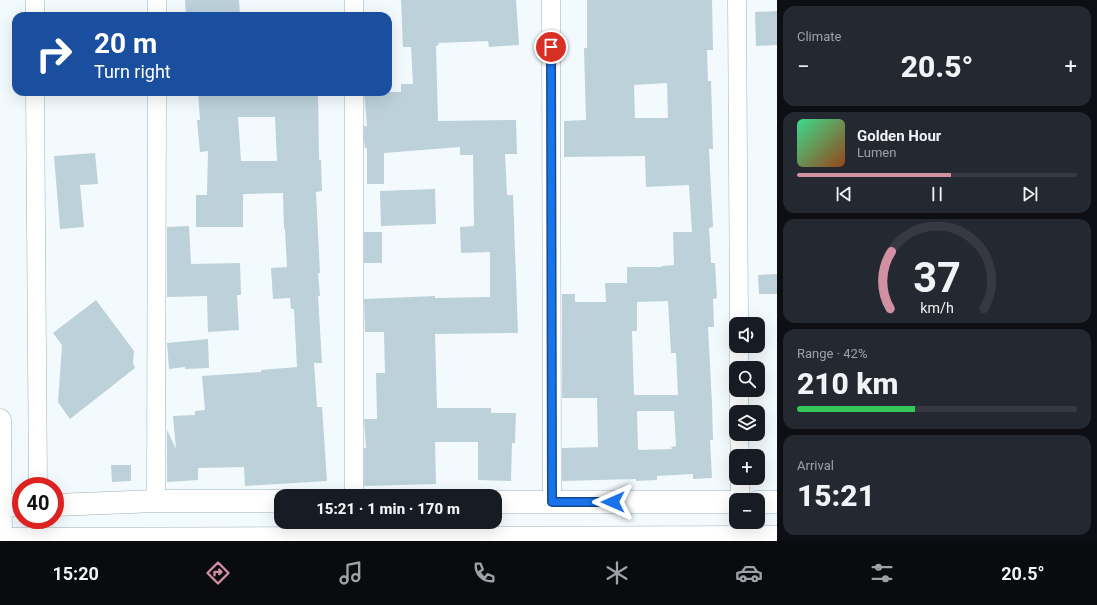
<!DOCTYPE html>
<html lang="en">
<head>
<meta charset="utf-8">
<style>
  body { margin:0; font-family:Roboto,sans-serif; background:#242831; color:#f1f3f6; height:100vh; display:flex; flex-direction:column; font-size:15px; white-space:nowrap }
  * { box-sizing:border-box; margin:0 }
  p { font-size:13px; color:#9ea1a6 }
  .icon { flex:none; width:22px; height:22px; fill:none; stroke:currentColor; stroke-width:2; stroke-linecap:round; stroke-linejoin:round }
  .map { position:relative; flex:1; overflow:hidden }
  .side { display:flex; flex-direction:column; gap:6px; padding:6px; background:#0d0f14; width:320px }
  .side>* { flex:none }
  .hud { position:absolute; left:12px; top:12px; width:380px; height:84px; border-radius:12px; box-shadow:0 4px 16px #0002; background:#1a4fa0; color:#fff; overflow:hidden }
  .fabs { position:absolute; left:729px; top:317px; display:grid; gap:8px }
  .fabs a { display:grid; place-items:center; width:36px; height:36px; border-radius:8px; background:#171b24; box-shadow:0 4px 16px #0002; font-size:20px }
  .speed { position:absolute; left:12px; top:477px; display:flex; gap:8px; font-size:20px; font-weight:700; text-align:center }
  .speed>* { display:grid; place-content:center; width:52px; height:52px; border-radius:50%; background:#171b24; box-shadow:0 4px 16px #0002; line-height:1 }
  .speed .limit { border:6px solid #d22; background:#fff; color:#111 }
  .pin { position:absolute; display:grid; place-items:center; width:34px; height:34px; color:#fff; margin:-17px; border:2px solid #fff; border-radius:50%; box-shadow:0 1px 4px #0007 }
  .me { position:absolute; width:44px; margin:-22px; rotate:270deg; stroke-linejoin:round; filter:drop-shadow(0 0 3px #0008) }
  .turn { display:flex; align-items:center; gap:14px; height:84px; padding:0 16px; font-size:18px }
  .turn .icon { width:52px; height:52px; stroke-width:2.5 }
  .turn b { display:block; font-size:28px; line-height:34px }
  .big { font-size:30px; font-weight:800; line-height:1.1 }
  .side .tile { flex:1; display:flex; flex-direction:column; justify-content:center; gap:6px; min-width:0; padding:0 14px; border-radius:12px; background:#242831 }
  .side .dial { align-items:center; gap:0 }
  .dial svg { height:104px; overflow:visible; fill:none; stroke:#363941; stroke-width:7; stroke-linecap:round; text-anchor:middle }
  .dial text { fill:#f1f3f6; stroke:none }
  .song { display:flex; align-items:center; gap:12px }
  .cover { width:48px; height:48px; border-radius:6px; background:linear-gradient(135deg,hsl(150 70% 55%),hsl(20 70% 35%)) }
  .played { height:4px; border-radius:2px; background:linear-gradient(90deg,#d290a3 55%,#363941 55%) }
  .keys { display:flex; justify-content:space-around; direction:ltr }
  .heat { display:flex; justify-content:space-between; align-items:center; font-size:22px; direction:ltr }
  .charge { height:6px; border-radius:3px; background:linear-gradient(90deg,#34c759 42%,#363941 0) }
  .trip { position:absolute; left:274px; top:489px; width:228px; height:40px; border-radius:12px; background:#171b24; box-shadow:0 4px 16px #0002; font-weight:800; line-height:40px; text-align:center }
  .menu { display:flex; height:64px; justify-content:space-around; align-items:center; background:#090b0e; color:#9ea1a6 }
  .menu .icon { width:28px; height:28px }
  .menu .on { color:#d290a3 }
  .menu b { font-size:18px; color:#f1f3f6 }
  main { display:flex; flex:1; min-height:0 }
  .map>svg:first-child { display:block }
</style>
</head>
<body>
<main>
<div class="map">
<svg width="777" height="541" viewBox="0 0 777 541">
  <rect width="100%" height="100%" fill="#f2fafe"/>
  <g fill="#bcd1da" fill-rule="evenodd">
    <polygon points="185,0 239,0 240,16 186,16"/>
    <polygon points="401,0 516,0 519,45 489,47 488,41 438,43 439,45 436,46 438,121 516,120 517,154 505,154 507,195 513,195 518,333 435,334 437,408 491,408 491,413 516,413 515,443 512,443 511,481 478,480 478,442 435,442 436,484 364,486 364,448 366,448 364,419 377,419 376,373 385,373 384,332 365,332 364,299 435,296 435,298 490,297 490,252 461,253 460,227 474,226 473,155 460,155 460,147 384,153 384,184 367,184 367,148 365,148 364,140 364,126 367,126 364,92 401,92 401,84 413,84 411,47 403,47"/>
    <path d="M587,0H712L713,50H707L708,81H711L713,149H709L713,227L709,228L711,263H715L717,298L713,299L714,327H708L712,404L713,440H710L712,478L693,479V474L657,476V480L636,481V479L562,481V448L598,447L597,398H562V294H575V302H606L605,283H627V267H662V266L674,265L673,232H692L689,185L646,187L645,156L564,157V121L586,120L584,48H587ZM667,83L668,118H635L634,85ZM668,301L671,353H676L678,395H634L632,331H637V302ZM637,411H674L676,446L671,447L672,449L638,450Z"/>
    <polygon points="777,11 777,45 756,46 755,12"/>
    <path d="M198,92H318L319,160H321L322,191L316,192L320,273H318L320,296H318L322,363H314L317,407H322L327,481L245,486L244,467L198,468V480L167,482V430L176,449L173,416L195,415V411L205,410L202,376L261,372V370L297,367L294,309H291L290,298L273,299L271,268L287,267L285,229H284L283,193L243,194V227H196V195H207L208,151L200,152L197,120H200ZM238,117H275L277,161H241Z"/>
    <polygon points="95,153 98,184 80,185 84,227 60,229 54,156"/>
    <polygon points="435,189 436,224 381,226 380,191"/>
    <polygon points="189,226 191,264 240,263 241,295 237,295 239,330 208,332 207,296 167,297 167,227"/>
    <rect x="364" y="232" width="18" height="31"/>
    <polygon points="777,274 777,294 759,294 758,275"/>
    <polygon points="96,300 134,351 133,363 135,368 70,419 58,402 62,345 53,333"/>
    <polygon points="208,339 209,368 185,369 185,367 169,369 167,343"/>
    <polygon points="111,465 131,465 131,481 112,482"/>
  </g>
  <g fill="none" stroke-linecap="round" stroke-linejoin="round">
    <g stroke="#9db1ba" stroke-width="19">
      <g id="street">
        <polyline points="35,0 35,16"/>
        <polyline points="551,0 552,502"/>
        <polyline points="737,0 739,324"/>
        <polyline points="157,16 157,0"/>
        <polyline points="354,16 354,0"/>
        <polyline points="35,92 38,486"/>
        <polyline points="739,346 739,368"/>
        <polyline points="739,390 739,412"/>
        <polyline points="739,434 740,456"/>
        <polyline points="740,478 740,500"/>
        <polyline points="354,496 354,92"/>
        <polyline points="156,501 157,92"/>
        <polyline points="36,541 37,520"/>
      </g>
    </g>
    <g stroke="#9db1ba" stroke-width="23">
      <g id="secondary">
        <polyline points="0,420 1,541"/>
        <polyline points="495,502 736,502"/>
        <polyline points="758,502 777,502"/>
        <polyline points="55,505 156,501 281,501"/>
        <polyline points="0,506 21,505"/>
        <polyline points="0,539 777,537"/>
      </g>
    </g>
    <use href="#street" stroke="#fff" stroke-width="18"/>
    <use href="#secondary" stroke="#fff" stroke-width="22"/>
  </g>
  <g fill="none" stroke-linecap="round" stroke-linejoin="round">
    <g stroke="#114b97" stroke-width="10">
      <polyline id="route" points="551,47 552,502 613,502"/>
    </g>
    <use href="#route" stroke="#1a73e8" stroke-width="7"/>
  </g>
</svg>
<div class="fabs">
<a><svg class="icon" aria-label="sound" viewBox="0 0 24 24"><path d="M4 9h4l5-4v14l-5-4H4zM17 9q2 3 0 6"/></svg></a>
<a><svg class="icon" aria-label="search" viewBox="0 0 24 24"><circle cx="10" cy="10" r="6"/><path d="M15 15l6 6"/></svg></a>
<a><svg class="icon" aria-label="layers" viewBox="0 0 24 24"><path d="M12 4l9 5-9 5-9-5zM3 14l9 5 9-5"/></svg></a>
<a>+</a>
<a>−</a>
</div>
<div class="speed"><div class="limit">40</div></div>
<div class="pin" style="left:551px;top:47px;background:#d93025"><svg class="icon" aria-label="arrive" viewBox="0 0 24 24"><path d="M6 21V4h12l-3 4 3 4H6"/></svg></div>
<svg class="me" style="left:613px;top:502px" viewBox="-20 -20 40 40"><path d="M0-17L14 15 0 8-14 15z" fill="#1a73e8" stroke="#fff" stroke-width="4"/></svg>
<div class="trip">15:21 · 1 min · 170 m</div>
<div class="hud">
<div class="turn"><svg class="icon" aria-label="right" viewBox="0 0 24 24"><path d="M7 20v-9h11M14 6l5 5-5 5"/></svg><div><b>20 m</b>Turn right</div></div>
</div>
</div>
<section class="side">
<div class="tile"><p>Climate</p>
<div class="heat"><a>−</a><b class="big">20.5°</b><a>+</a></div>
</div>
<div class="tile">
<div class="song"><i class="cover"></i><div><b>Golden Hour</b><p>Lumen</p></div></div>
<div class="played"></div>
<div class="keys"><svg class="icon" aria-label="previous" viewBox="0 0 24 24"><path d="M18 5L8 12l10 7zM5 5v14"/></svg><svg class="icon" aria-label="pause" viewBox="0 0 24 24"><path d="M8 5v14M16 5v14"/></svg><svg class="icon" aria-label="next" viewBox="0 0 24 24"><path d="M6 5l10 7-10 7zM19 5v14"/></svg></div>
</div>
<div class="tile dial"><svg viewBox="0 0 100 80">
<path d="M14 69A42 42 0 1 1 86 69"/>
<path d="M14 69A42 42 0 0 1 15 25" stroke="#d290a3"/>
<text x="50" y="56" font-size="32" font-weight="700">37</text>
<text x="50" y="72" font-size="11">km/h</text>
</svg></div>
<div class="tile"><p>Range · 42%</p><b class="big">210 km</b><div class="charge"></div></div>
<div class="tile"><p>Arrival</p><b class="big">15:21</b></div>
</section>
</main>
<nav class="menu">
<b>15:20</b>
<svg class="icon on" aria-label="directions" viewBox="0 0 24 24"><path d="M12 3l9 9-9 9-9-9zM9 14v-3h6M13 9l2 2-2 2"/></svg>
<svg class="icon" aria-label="music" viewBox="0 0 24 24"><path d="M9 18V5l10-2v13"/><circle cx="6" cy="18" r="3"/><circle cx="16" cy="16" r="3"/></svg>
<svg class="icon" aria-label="phone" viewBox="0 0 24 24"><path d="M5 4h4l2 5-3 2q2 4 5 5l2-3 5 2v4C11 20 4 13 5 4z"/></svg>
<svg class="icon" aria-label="climate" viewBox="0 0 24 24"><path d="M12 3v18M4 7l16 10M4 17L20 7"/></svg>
<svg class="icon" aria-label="car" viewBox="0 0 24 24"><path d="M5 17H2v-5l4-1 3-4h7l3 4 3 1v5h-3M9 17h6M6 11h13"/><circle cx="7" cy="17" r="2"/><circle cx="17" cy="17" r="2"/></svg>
<svg class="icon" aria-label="filters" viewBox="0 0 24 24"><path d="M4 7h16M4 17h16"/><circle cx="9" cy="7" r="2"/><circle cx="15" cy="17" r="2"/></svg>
<b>20.5°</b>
</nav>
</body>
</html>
